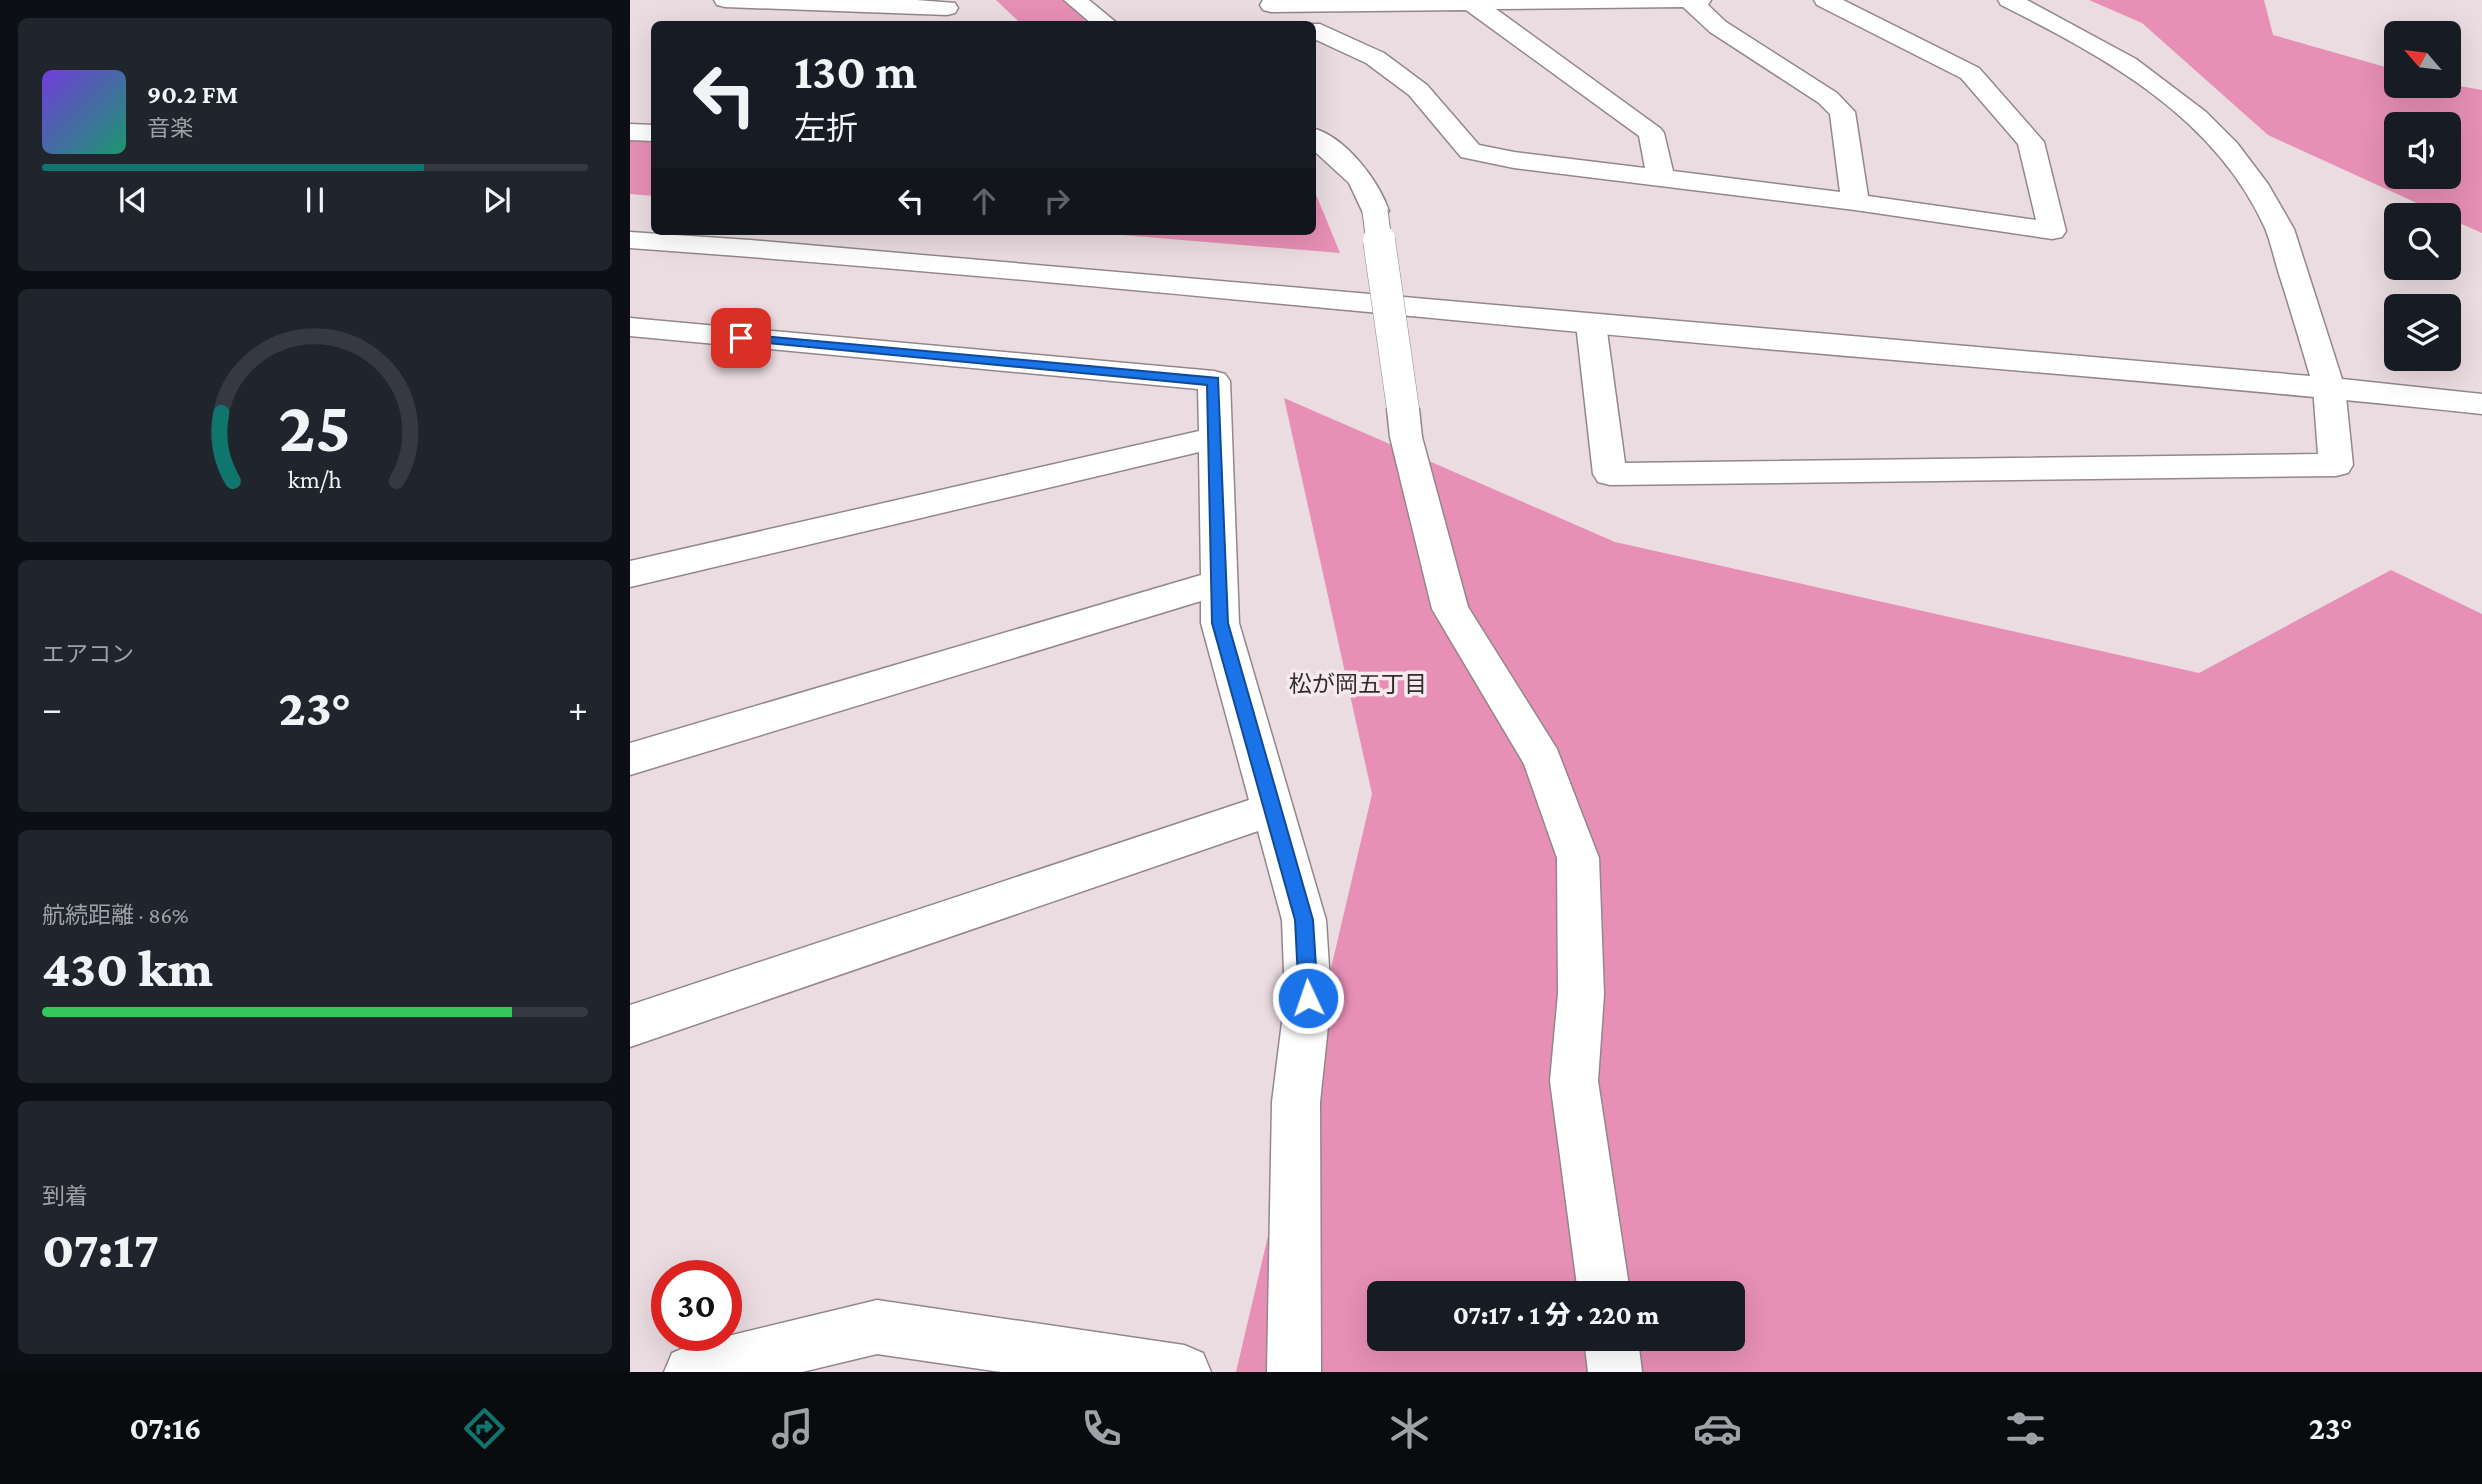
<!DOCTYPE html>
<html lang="ja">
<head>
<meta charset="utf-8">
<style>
  body { margin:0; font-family:"Crimson Pro","Noto Sans JP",serif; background:#20242c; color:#f1f3f6; height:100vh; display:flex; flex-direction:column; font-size:26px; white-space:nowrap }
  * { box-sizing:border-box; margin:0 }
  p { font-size:23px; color:#9ea1a6 }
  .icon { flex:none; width:38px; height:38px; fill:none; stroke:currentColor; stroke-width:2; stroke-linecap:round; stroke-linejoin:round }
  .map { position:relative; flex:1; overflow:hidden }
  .panel { display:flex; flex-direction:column; gap:18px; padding:18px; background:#0d0f14; width:630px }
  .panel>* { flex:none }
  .hud { position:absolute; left:21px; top:21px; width:665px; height:214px; border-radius:10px; box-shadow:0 7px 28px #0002; background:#171b24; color:#f1f3f6; overflow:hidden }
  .needle { width:46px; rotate:298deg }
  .tools { position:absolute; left:1754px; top:21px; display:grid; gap:14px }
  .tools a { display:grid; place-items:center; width:77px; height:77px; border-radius:10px; background:#171b24; box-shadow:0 7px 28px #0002; font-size:35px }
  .speed { position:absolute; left:21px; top:1260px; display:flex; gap:14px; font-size:35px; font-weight:700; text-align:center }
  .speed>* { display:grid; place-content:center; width:91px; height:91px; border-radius:50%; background:#171b24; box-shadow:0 7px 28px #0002; line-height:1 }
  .speed .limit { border:10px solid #d22; background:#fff; color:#111 }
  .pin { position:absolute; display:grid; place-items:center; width:60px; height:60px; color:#fff; margin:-30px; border-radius:14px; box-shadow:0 4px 10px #0006 }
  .me { position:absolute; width:77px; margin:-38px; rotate:357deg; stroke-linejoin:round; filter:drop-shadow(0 0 5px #0008) }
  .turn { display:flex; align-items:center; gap:24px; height:147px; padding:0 28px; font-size:32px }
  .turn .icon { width:91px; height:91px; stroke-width:2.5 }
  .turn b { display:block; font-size:49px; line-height:60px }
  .lanes { display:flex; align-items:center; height:66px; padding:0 28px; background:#0003; justify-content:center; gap:35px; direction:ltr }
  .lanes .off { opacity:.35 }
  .big { font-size:52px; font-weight:800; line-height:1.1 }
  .panel .card { flex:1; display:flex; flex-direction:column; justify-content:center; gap:10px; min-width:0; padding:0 24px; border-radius:10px; background:#20242c }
  .panel .dial { align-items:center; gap:0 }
  .dial svg { height:182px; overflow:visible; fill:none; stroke:#363941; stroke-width:7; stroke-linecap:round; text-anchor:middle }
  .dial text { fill:#f1f3f6; stroke:none }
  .song { display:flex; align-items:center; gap:21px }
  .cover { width:84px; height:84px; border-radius:10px; background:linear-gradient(135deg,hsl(260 70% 55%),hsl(160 70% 35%)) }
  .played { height:7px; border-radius:4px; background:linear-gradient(90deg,#0f766e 70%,#363941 70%) }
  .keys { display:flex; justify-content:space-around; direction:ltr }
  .heat { display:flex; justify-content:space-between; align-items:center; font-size:38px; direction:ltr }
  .charge { height:10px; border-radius:5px; background:linear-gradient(90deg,#34c759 86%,#363941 0) }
  .trip { position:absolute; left:737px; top:1281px; width:378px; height:70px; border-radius:10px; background:#171b24; box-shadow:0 7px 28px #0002; font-weight:800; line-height:70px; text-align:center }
  .tabs { display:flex; height:112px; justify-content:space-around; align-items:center; background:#090b0e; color:#9ea1a6 }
  .tabs .icon { width:49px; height:49px }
  .tabs .current { color:#0f766e }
  .tabs b { font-size:32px; color:#f1f3f6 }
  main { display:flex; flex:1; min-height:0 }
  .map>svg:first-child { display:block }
</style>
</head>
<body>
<main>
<section class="panel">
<div class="card">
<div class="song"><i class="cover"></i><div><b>90.2 FM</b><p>音楽</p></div></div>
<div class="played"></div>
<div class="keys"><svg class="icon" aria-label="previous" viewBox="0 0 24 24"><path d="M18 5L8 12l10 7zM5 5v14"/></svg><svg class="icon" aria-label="pause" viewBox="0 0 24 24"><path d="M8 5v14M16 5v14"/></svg><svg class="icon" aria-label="next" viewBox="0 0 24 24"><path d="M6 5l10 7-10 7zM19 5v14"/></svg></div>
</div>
<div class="card dial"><svg viewBox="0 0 100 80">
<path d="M14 69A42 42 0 1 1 86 69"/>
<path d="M14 69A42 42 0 0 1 9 39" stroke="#0f766e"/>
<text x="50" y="56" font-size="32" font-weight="700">25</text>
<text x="50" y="72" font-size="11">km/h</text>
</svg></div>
<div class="card"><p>エアコン</p>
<div class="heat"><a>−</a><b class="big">23°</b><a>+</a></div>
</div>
<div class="card"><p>航続距離 · 86%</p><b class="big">430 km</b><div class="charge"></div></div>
<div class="card"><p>到着</p><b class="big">07:17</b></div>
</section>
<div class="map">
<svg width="1852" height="1372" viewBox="0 0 1852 1372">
  <rect width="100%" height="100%" fill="#eadce1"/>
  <g fill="#e78fb5" fill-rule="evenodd">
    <polygon points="366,0 433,0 459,24 391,24"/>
    <path d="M1459,0H1634L1643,35L1766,70V86L1818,84L1852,90V233L1818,218V215H1813L1638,135L1512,23ZM1766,124H1818V177H1766Z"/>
    <polygon points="0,140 24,141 24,196 0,194"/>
    <polygon points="683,187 710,253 444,231 682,231"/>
    <path d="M654,398L985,542L1569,673L1761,570L1852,614V1372H606L742,794ZM749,1293H1102V1339H749Z"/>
  </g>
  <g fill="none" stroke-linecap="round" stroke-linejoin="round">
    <g stroke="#93878b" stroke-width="3">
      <g id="minor">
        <polygon points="84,0 286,0 325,3 328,8 325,13 317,15 95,7 87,5"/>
        <polygon points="434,0 459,0 488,24 462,24"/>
        <path d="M633,0H1081L1078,5L1096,22L1207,93L1225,112L1238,196L1406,220L1388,144L1331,78L1187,5L1184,0H1213L1349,68L1414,142L1436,231L1432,237L1422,239L1225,210L884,168L831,157L779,95L736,63L682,38V24H674H690L754,53L797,85L849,145L884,152L1015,168L1009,136L836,10L641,12L633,10L630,5ZM1053,7L1080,32L1189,103L1200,114L1210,192L1043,171L1034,133L1030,128L866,9Z"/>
        <polygon points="0,124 24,125 24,141 0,140"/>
        <path d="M682,128C715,136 749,181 759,211L755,217L745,219L735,217L719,183L682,149Z"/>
        <polygon points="961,315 972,318 976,324 995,463 1688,454 1683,387 1688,380 1699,377 1710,380 1715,387 1723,465 1718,473 1706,476 980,485 968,482 963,474 946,324 950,318"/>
        <polygon points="0,318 584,371 595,374 600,381 609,623 696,920 701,998 690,1102 691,1372 637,1372 642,1102 655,998 652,920 628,831 0,1047 0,1005 619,800 571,623 571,601 0,775 0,743 571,575 569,452 0,587 0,561 569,431 568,389 0,336"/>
        <polygon points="773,399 784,402 789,409 792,437 838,607 927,749 969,858 974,994 968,1081 1000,1293 948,1293 920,1081 928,994 927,858 894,764 802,609 760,437 757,409 762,402"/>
        <polygon points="247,1300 554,1345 573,1353 581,1372 371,1372 247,1354 172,1372 34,1372 42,1353 61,1345"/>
        <polygon points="954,1339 1008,1339 1012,1372 958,1372"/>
      </g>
    </g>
    <g stroke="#93878b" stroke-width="3">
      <path id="tertiary" d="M1368,0H1397L1506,59L1576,112L1607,143L1638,184L1664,229L1712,379L1852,394V414C1573,384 1294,364 1015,338C676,307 339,272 0,248V232L120,240L1680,376C1670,342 1660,308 1649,274C1644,258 1641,243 1635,228C1585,117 1475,57 1371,5Z"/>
    </g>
    <use href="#minor" fill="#fff" fill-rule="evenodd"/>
    <use href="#tertiary" fill="#fff" fill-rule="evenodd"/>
    <g stroke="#93878b" stroke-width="27" stroke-linecap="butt">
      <polyline id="minor-bridge-far1" points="745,211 749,242"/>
    </g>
    <g stroke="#93878b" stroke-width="33" stroke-linecap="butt">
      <polyline id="minor-bridge" points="749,240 773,409"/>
    </g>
    <use href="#minor-bridge-far1" stroke="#fff" stroke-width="25"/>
    <use href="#minor-bridge" stroke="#fff" stroke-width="32"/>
  </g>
  <polygon fill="#1a73e8" stroke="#114b97" stroke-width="2" points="111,334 588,378 598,623 683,920 688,998 685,1004 678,1006 672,1004 669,998 665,920 582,623 577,385 107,340 105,338"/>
  <g text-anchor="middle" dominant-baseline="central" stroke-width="7" stroke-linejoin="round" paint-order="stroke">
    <g font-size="23" fill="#302c2d" stroke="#f7e9ee">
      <text x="728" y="684">松が岡五丁目</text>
    </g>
  </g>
</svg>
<div class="tools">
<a><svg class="needle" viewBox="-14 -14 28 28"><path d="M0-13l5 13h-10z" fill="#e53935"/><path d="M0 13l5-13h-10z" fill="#9ea1a6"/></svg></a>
<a><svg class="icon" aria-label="sound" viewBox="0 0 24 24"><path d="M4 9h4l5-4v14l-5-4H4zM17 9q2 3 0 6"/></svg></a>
<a><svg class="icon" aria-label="search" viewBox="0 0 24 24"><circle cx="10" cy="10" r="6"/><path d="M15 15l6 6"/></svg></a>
<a><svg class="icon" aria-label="layers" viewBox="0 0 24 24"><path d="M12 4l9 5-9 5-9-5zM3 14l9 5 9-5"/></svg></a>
</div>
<div class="speed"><div class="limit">30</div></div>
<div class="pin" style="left:111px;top:338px;background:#d93025"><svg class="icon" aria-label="arrive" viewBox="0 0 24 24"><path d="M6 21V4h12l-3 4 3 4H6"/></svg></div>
<svg class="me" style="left:678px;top:998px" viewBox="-20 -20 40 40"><circle r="17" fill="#1a73e8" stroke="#fff" stroke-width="3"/><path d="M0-11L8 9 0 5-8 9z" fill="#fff"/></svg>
<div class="trip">07:17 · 1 分 · 220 m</div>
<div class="hud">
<div class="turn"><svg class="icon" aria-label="left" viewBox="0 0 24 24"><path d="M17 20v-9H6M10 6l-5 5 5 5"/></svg><div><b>130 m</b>左折</div></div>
<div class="lanes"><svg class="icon" aria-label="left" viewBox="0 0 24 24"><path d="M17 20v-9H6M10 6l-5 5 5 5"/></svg><svg class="icon off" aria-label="ahead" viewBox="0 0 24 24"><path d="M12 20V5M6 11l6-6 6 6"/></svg><svg class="icon off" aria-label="right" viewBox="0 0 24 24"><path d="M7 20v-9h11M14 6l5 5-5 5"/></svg></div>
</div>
</div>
</main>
<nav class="tabs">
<b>07:16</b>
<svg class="icon current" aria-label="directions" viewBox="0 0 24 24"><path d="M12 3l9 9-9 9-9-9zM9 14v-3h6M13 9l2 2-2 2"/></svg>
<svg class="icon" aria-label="music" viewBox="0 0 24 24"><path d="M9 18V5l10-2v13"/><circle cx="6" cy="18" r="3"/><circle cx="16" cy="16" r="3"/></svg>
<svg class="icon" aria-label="phone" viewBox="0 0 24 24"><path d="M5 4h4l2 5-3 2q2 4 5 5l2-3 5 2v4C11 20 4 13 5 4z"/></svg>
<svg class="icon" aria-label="climate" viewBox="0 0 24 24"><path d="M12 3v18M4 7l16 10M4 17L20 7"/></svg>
<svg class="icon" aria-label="car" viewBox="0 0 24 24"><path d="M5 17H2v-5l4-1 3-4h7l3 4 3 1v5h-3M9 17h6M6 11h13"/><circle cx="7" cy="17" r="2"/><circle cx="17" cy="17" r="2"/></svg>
<svg class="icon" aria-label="filters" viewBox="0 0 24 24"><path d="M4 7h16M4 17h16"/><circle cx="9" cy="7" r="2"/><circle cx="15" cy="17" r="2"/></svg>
<b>23°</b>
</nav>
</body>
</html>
